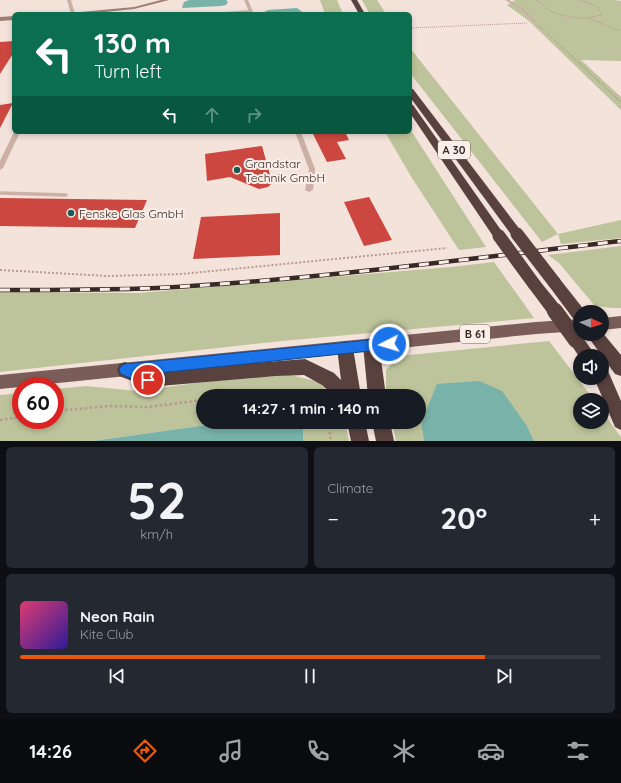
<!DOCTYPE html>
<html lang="en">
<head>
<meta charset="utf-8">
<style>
  body { margin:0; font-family:Quicksand,sans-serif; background:#242831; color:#f1f3f6; height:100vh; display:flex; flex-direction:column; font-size:15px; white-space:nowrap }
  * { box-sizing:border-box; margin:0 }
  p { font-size:13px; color:#9ea1a6 }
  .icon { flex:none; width:22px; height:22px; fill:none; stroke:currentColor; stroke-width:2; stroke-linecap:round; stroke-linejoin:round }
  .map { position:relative; height:441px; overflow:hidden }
  .sheet { display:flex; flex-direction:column; gap:6px; padding:6px; background:#0d0f14; flex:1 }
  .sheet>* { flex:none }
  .top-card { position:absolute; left:12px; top:12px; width:400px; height:122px; border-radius:6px; box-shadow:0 2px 6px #0003; background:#0b6e4f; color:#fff; overflow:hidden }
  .needle { width:26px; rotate:93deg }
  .fabs { position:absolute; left:573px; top:305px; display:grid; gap:8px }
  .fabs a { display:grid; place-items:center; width:36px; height:36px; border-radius:50%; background:#171b24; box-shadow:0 2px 6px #0003; font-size:20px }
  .speed { position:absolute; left:12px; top:377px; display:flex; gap:8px; font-size:20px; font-weight:700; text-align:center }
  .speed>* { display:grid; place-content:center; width:52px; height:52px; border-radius:50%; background:#171b24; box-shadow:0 2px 6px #0003; line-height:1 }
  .speed .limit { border:6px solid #d22; background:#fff; color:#111 }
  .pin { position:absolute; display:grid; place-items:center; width:34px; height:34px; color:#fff; margin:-17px; border:2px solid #fff; border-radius:50%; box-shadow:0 1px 4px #0007 }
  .me { position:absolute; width:44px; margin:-22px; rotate:265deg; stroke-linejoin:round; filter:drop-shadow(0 0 3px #0008) }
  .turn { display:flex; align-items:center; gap:14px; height:84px; padding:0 16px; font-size:18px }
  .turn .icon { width:52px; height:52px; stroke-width:2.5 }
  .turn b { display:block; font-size:28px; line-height:34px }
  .lanes { display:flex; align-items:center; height:38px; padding:0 16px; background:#0003; justify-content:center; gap:20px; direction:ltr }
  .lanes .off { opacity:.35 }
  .big { font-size:30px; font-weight:800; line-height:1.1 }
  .sheet .widget { flex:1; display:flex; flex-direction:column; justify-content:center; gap:6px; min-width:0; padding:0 14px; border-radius:6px; background:#242831 }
  .sheet .dial { align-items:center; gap:0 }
  .dial b { font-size:52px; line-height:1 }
  .song { display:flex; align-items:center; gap:12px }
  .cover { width:48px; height:48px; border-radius:6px; background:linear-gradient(135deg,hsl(340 70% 55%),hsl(250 70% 35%)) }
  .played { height:4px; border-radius:2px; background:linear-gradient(90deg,#ea580c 80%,#363941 80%) }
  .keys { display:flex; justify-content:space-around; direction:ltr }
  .heat { display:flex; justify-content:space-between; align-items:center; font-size:22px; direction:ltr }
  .sheet .tiles { flex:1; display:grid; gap:6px; grid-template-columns:1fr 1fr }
  .widget:last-child { grid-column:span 2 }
  .trip { position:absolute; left:196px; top:389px; width:230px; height:40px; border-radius:20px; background:#171b24; box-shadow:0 2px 6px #0003; font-weight:800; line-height:40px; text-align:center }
  .dock { display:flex; height:64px; justify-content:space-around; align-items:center; background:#090b0e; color:#9ea1a6 }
  .dock .icon { width:28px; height:28px }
  .dock .active { color:#ea580c }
  .dock b { font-size:18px; color:#f1f3f6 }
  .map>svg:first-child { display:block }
</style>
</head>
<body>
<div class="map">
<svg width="621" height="441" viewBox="0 0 621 441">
  <rect width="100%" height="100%" fill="#f3e3db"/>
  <g fill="#bdc39a">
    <polygon points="320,0 337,0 343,14 325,14"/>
    <polygon points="362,0 377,0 386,14 370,14"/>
    <polygon points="515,0 615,0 621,1 621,61 581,60 621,97 621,110 529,21 507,5"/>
    <polygon points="410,48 558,234 621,220 621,238 561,244 558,234 542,242 410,73"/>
    <polygon points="410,129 486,247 459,250 412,178 385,132 410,132"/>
    <polygon points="621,246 621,308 613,308 595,306 559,263 548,255"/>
    <polygon points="494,262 534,318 282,341 0,372 0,292 139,293 451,267"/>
    <polygon points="549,341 594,400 580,400 580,422 602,422 602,411 621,437 621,441 534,441 527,426 421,423 424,441 396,441 392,422 419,422 419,396 386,396 386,370 399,356"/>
    <polygon points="291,375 319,382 331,396 203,396 203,422 228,422 93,441 0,441 0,395 21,393 21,420 55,420 55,389 86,386 137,391 212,381"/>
    <polygon points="288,422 345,422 349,441 303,441 303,429"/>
  </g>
  <g fill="#78b2a9">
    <polygon points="189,0 226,0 228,2 226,5 221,6 182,8 184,2"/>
    <polygon points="297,8 305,14 262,13 268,10"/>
    <polygon points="479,381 502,391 527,426 534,441 424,441 421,423 437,384"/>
    <polygon points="228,422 288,422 303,429 303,441 93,441"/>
  </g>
  <g fill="#cc4740">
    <polygon points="14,41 14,52 0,74 0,42"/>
    <polygon points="13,103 0,128 0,105"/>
    <polygon points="312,132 345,132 349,140 337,142 346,159 327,162"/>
    <polygon points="262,146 270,175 272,176 273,182 268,187 259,189 230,177 207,181 205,154"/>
    <polygon points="369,197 392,240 364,246 344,202"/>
    <polygon points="0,198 147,200 135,228 0,226"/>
    <polygon points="280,213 280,255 193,259 201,217"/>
  </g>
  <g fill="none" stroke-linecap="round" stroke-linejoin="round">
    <g stroke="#b89a90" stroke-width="1" stroke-dasharray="1 1" stroke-linecap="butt">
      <path d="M537,0C542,3 545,8 549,10C564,18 587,21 602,14L596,6L579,0"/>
      <polyline points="587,18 618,30"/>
      <polyline points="538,25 567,52"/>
      <polyline points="410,28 527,23"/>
    </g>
    <polyline stroke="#b89a90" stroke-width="1.5" stroke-dasharray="1.5 1.5" stroke-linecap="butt" points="566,51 621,102"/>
    <polyline stroke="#b89a90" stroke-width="2" stroke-dasharray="2 2" stroke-linecap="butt" points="0,270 108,276 182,274 447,248"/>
    <g stroke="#b89a90" stroke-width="2.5" stroke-dasharray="2.5 2.5" stroke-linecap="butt">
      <path d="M232,396C258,392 283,387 308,396"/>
      <polyline points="55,411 110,406 147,407 203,400"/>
      <polyline points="0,420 21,417"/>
      <polyline points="328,422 331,441"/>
    </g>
    <g stroke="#ccb0a6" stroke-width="2">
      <polyline points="507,0 521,8 535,22"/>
      <polyline points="210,14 250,11"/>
    </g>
    <polyline stroke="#ccb0a6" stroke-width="3.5" points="0,193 66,195"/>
    <g fill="#ccb0a6" fill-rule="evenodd">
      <polygon points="67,0 71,0 75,14 71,14"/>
      <polygon points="244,0 248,0 254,14 250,14"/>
      <polygon points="14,132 20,132 3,168 0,170 0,161"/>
      <polygon points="295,132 301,132 315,169 313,190 309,192 305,190 309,169"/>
    </g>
    <g fill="#a07e77" fill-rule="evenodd">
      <polygon points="161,0 169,0 134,9 86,14 68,14 70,13 134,7"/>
      <polygon points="14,16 14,20 0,21 0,17"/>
    </g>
    <g fill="#7a5d58" fill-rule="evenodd">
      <polygon points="621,316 621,328 602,330 602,318"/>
      <polygon points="580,319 580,331 536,334 0,389 0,375 536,322"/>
    </g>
    <g fill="#59413e" fill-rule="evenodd">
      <polygon points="351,0 357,0 365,14 359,14"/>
      <polygon points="410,89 413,89 521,231 523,234 521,237 517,239 513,237 410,97"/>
      <polygon points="410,104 413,105 503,233 505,236 503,239 499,241 495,239 410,113"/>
      <polygon points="554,276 559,278 585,311 580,312 580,323 575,321 549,286 547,282 549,278"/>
      <polygon points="534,278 539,280 560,306 562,311 560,316 555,317 550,316 529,288 527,284 529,280"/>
      <polygon points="602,332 621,355 621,376 615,374 586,334 602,334"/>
      <polygon points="576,333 581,335 596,356 580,356 580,358 568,340 571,335"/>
      <polygon points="371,338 377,340 379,345 386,396 368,396 363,345 365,340"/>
      <polygon points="345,341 351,343 353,348 361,396 334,396 322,385 304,375 276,376 148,387 119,376 117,370 119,364 125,362 148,371 305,359 334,373 341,380 337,348 339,343"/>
      <polygon points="602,369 608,371 621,401 621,430 615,427 594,378 602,378"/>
      <polygon points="347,422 365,422 369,441 351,441"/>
      <polygon points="372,422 390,422 394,441 376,441"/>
    </g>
    <g stroke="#382927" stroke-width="4.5">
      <path id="rail" d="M0,290C52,290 104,290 157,288C312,280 467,259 621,241"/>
    </g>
    <use href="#rail" stroke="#faeee8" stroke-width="3" stroke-dasharray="10" stroke-linecap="butt"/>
    <g stroke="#59413e" stroke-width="13">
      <polyline points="517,234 554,282"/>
      <polyline points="499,236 534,284"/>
    </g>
    <polyline stroke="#59413e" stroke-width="16" points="555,311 576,340"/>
  </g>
  <polygon fill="#1a73e8" stroke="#114b97" points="389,338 394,340 395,344 394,348 389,349 149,374 153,375 154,380 153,384 148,386 121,374 119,370 121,366 125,364"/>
  <g fill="#1b5b53" stroke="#faeee8" stroke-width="1.5">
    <circle cx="237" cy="170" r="4"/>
    <circle cx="71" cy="213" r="4"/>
  </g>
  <g text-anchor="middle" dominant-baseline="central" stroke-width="4" stroke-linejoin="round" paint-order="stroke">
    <g fill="#faeee8" stroke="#726461" stroke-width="1">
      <rect x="438" y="141" width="32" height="18" rx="3"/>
      <rect x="460" y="325" width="30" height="18" rx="3"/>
    </g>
    <g font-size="11" font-weight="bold" fill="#382927">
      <text x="454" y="150">A 30</text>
      <text x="475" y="334">B 61</text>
    </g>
    <g font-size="12" fill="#382927" stroke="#faeee8" text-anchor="start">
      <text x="245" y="163">Grandstar<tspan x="245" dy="14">Technik GmbH</tspan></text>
      <text x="79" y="213">Fenske Glas GmbH</text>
    </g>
  </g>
</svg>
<div class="fabs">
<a><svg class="needle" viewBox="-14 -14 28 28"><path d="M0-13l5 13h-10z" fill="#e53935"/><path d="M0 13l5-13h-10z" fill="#9ea1a6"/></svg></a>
<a><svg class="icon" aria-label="sound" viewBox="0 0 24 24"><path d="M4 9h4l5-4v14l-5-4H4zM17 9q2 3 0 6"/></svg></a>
<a><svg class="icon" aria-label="layers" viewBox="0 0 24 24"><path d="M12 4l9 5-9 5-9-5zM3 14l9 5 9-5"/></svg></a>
</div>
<div class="speed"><div class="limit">60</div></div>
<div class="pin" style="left:148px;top:380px;background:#d93025"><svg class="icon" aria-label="arrive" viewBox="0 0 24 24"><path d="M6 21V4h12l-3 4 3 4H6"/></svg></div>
<svg class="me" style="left:389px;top:344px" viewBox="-20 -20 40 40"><circle r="17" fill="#1a73e8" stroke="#fff" stroke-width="3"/><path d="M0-11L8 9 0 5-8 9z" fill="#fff"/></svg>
<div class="trip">14:27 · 1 min · 140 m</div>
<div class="top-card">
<div class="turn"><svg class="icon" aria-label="left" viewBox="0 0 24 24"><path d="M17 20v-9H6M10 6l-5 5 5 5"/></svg><div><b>130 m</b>Turn left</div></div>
<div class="lanes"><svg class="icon" aria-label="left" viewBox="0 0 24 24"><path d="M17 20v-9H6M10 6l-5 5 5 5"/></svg><svg class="icon off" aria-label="ahead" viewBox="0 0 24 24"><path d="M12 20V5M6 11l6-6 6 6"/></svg><svg class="icon off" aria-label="right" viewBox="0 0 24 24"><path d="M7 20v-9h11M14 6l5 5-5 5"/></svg></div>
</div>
</div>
<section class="sheet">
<div class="tiles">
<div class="widget dial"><b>52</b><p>km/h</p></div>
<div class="widget"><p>Climate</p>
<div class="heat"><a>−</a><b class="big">20°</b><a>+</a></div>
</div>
<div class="widget">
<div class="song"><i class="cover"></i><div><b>Neon Rain</b><p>Kite Club</p></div></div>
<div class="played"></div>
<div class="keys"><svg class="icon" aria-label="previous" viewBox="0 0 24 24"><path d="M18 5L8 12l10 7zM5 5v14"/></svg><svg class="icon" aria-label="pause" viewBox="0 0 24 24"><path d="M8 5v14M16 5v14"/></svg><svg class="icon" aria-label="next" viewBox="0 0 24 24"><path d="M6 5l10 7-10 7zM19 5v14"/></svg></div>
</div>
</div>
</section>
<nav class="dock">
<b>14:26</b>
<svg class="icon active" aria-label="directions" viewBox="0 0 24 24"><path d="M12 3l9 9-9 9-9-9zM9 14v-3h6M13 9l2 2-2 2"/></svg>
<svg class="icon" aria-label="music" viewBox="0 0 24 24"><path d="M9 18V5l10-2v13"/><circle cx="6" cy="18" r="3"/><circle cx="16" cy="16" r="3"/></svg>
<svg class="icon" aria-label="phone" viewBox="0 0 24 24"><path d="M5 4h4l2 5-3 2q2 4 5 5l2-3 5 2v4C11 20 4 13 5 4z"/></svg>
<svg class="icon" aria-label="climate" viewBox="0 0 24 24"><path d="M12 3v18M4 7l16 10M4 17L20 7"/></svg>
<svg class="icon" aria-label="car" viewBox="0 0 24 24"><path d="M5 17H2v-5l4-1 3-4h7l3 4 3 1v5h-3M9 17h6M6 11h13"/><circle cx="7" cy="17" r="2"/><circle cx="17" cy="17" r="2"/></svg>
<svg class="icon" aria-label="filters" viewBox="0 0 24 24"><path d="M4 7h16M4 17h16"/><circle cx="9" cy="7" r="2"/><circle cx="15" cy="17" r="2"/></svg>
</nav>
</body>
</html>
